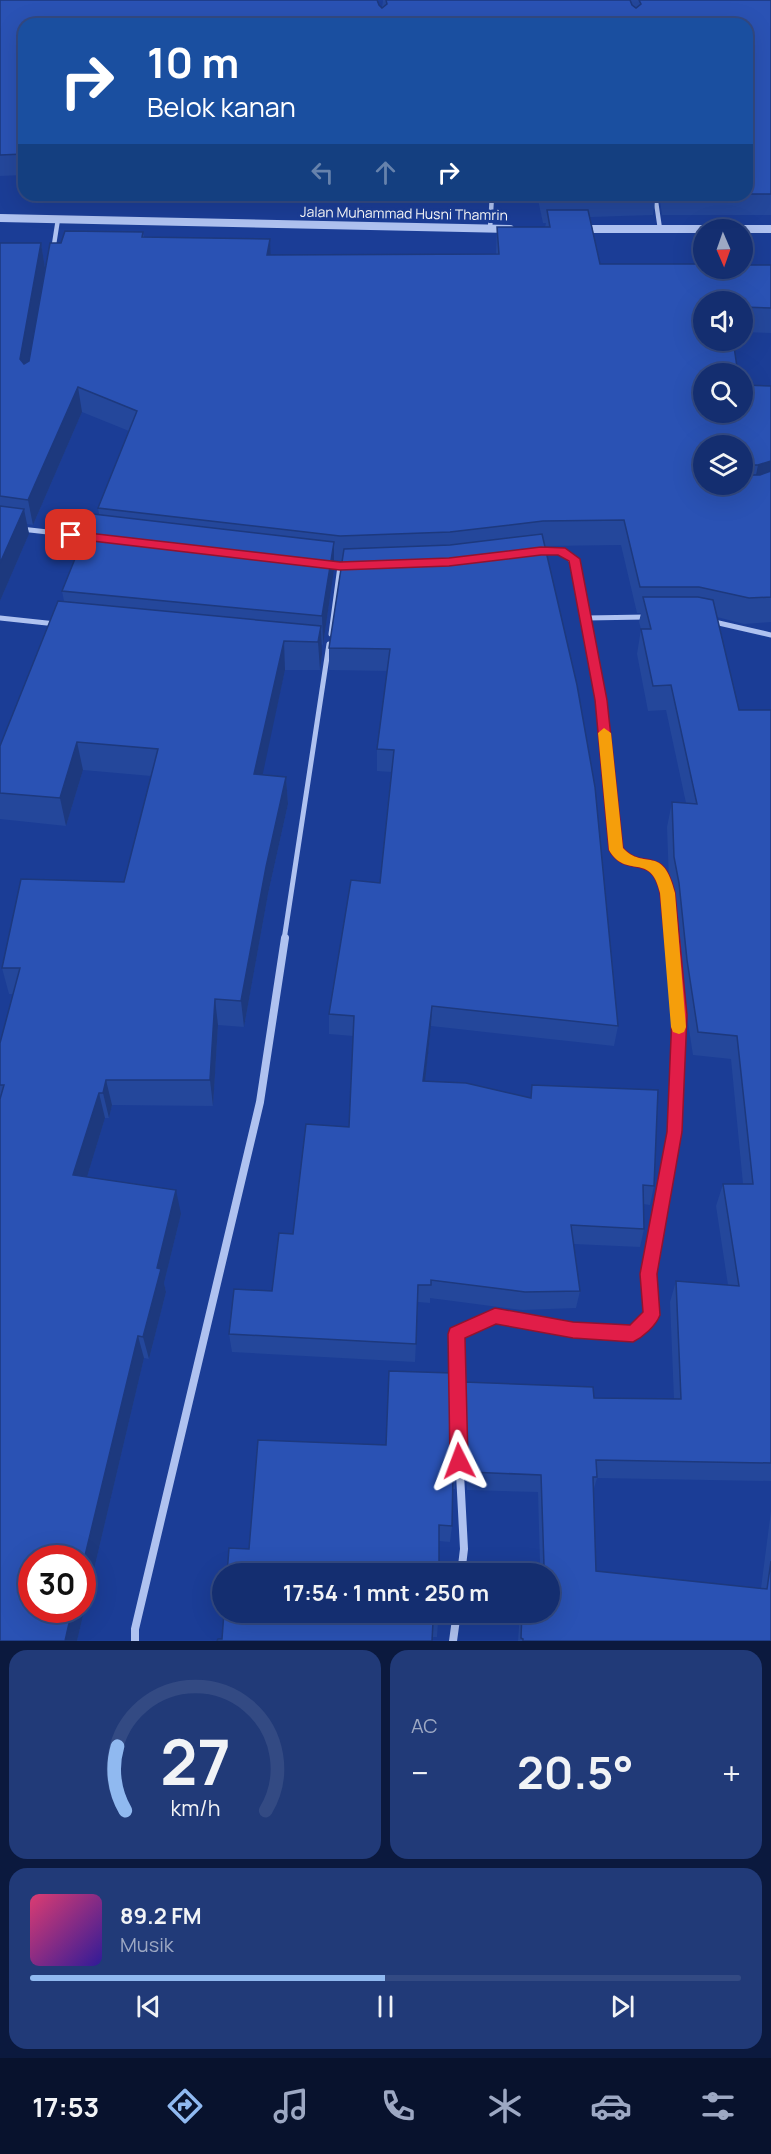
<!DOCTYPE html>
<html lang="id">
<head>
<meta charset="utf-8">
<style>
  body { margin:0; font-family:Manrope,sans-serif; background:#213a78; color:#f1f3f6; height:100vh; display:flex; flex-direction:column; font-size:22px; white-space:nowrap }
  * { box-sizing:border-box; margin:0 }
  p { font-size:20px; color:#9da8c3 }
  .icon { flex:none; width:33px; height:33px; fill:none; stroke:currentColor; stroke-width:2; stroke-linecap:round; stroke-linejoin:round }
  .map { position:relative; height:1641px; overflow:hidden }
  .panel { display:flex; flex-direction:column; gap:9px; padding:9px; background:#0b193e; flex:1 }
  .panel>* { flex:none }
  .hud { position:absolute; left:18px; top:18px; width:735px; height:183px; border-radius:18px; box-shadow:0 6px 24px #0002,0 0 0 2px #334a83; background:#1a4fa0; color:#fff; overflow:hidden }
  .needle { width:39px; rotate:178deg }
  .controls { position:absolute; left:693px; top:219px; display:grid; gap:12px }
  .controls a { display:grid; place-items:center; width:60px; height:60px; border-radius:50%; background:#142e70; box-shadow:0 6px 24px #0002,0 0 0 2px #334a83; font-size:30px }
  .speed { position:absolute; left:18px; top:1545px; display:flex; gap:12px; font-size:30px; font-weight:700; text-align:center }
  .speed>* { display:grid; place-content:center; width:78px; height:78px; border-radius:50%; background:#142e70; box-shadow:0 6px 24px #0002,0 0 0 2px #334a83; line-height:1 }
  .speed .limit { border:9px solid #d22; background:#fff; color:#111 }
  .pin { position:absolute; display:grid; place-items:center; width:51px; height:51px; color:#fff; margin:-26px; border-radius:12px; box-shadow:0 3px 9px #0006 }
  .me { position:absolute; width:66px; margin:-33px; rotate:357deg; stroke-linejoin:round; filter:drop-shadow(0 0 4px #0008) }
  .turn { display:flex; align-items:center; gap:21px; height:126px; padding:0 30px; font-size:27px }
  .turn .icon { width:78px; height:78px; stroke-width:2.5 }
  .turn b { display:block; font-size:42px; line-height:51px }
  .lanes { display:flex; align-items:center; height:57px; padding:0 30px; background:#0003; justify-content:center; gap:30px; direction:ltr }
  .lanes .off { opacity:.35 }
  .big { font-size:45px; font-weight:700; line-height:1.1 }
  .panel .card { flex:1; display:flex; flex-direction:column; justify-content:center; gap:9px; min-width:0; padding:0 21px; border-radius:18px; background:#213a78 }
  .panel .dial { align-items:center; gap:0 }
  .dial svg { height:156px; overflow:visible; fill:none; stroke:#334a83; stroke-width:7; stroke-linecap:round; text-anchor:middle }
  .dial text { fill:#f1f3f6; stroke:none }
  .song { display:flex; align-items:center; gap:18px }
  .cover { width:72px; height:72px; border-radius:9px; background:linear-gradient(135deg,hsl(340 70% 55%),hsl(250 70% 35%)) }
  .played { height:6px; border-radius:3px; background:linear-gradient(90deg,#90b9f0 50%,#334a83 50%) }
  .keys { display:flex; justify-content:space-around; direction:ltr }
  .heat { display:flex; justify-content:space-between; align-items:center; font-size:33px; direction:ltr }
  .panel .tiles { flex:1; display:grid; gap:9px; grid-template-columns:1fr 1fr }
  .card:last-child { grid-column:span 2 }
  .trip { position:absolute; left:212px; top:1563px; width:348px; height:60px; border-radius:30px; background:#142e70; box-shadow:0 6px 24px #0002,0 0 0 2px #334a83; font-weight:700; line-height:60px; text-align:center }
  .menu { display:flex; height:96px; justify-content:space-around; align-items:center; background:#08122d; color:#9da8c3 }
  .menu .icon { width:42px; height:42px }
  .menu .active { color:#90b9f0 }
  .menu b { font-size:27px; color:#f1f3f6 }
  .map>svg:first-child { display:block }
</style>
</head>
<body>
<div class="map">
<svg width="771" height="1641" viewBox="0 0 771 1641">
  <rect width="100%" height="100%" fill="#1b3d96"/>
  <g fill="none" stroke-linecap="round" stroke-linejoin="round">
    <g stroke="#afc2f0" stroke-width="4.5">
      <polyline points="655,195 660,229"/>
      <polyline points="490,229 492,195"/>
      <polyline points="53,251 58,219"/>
    </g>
    <g stroke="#afc2f0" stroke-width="5">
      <polyline points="21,529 92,537"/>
      <path d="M538,551L565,553L576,567L601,700L616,850C624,861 633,860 645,863C673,870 669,917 672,940"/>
      <polyline points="0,618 56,624"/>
      <polyline points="586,618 646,617"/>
      <polyline points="710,621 771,635"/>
      <polyline points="331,634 340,566"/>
      <polyline points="284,940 329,644"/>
    </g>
    <g stroke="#afc2f0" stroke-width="8">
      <polyline points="461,1574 464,1549 457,1417 456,1334 495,1316 573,1330 633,1333 652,1315 648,1274 675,1132 679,1015 671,938"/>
      <polyline points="135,1641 135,1629 260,1102 285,938"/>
      <polyline points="453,1641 457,1612"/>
    </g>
    <g stroke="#afc2f0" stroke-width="8">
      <polyline points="0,218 510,229"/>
      <polyline points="579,229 771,229"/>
    </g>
  </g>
  <g fill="#24479b" fill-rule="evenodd">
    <polygon points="0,0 379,5 382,8 383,0 771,0 771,215 662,215 659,195 747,195 747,24 24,24 24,175 0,176"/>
    <path d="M537,195H656L653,215L590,217L600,264L771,265V333L742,332V302H704V412L771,386V622L744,624L717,617L739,710H771V1481L597,1478L593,1492L596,1571L761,1588L771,1511V1641H518L520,1612H549V1574H523L524,1564L540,1565L538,1492L467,1490L463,1401L464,1382L594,1398L674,1399L670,1302L676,1281L728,1285L716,1206L723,1184H743L731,1059L693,1055L682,984L674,907L669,881L667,827L672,802L686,803L666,710L648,711L637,654L641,629L639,622L641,613H637L621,545L545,546L618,1026L614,1046L431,1026L425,1081L654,1186L650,1205L643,1204L644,1229L640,1247L574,1244L580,1291L576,1308L522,1310L430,1298V1303L418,1302L415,1362L232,1352L229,1334L272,1291L293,1234L349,1127L353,1036L329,1034V1014L380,883L391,772L377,771V749L388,671L329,670V648L342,561L334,560V570L323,645L321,644L322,654L320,670H285L262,774L286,777L288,804L268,894L244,1027L218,1025L213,1106L112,1105L109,1118H105L87,1177L181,1214L164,1283L166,1292L149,1359L144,1358L77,1641H0V1043L13,994H9L2,968L124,882L151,776L83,770L66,826L0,819V746L64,601L62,591L99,514L98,508L129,431L82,412L33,525L27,524L29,534L0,601V243H41L45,268L29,361L61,243L143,232L144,237L270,255L496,254L497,227H545L546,223H543ZM742,446V484H704Z"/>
    <polygon points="258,1440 456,1473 455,1489 452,1489 452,1526 450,1542 439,1541 249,1549"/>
    <polygon points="224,1612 438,1622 437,1637 222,1639"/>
  </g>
  <g fill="#1d397e">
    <polygon points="270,239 271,264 267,255"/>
    <polygon points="41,243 45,268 25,384 20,359"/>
    <polygon points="78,387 82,412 33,525 28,500"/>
    <polygon points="771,461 771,481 753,490 758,465"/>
    <polygon points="24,509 29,534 0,601 0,563"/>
    <polygon points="334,542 334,570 323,645 322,616"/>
    <polygon points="321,626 322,654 320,670 318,642"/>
    <polygon points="284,641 285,670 257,801 254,774"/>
    <polygon points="77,742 83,770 66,826 60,798"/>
    <polygon points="286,777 288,804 268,894 244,1027 241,1001 266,867"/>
    <polygon points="215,999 218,1025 213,1106 210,1080"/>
    <polygon points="432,1006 431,1026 423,1101 423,1081"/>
    <polygon points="106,1080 112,1105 109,1118 103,1093"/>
    <polygon points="99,1093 105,1118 80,1200 73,1175"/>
    <polygon points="176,1190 181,1214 164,1283 166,1292 149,1359 143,1337 157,1268"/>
    <polygon points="138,1336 144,1358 77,1641 65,1641 72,1610 82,1610 82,1568"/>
  </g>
  <g fill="#2a52b4" stroke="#1d397e" stroke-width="1.5">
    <polygon points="0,0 377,0 379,5 382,8 387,4 386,0 630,0 632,5 636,8 641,4 639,0 771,0 771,194 747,194 747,24 24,24 24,154 0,155"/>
    <polygon points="543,195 603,195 584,195 585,202 544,202"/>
    <polygon points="547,210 588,210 600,264 704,264 704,268 742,268 742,265 771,265 771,308 742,307 742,302 704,302 704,340 733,340 738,374 704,374 704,412 742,412 742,385 771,386 771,461 758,465 742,465 742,446 704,446 704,484 742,484 742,475 760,475 771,471 771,597 749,598 699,587 640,587 624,520 543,521 450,532 340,536 98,508 137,411 78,387 28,500 0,496 0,243 41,243 20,359 24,364 29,361 50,243 61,243 65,231 143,232 142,237 270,239 267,255 499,254 497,227 550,227"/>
    <polygon points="0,506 24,509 0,563"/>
    <polygon points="93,514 334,542 322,616 62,591"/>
    <polygon points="542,534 577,685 595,787 618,1026 432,1006 423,1081 466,1083 531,1098 532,1085 658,1090 654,1186 643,1185 644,1229 571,1225 580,1291 525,1292 431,1280 431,1285 418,1285 416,1344 229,1334 234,1289 272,1291 279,1233 293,1234 306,1124 349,1127 354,1016 329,1014 351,880 380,883 394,750 377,749 390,649 329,648 344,549 450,545"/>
    <polygon points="643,597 698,597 713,600 739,710 771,710 771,1463 596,1460 597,1477 593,1477 596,1571 767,1589 771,1561 771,1641 523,1641 523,1639 521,1638 522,1612 549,1612 549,1574 524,1574 524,1564 544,1566 541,1475 469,1472 464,1382 593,1387 594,1398 681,1399 676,1281 739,1286 723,1184 753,1184 737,1036 698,1032 687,960 679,883 674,857 672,802 697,804 671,685 653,686 641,629 651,629"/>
    <polygon points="58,601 321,626 318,642 284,641 254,774 286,777 266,867 241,1001 215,999 210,1080 106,1080 103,1093 99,1093 73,1175 176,1190 157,1268 161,1269 143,1337 138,1336 82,1568 82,1558 32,1558 32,1610 72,1610 65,1641 0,1641 0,1099 4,1085 0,1085 0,1043 20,968 2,968 21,879 124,882 158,749 77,742 60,798 0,793 0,746"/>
    <polygon points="389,1371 452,1373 456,1473 453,1472 452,1526 439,1525 439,1574 227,1574 229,1548 249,1549 258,1440 386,1445"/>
    <polygon points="224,1612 438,1612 438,1622 433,1622 432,1641 217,1641 218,1639 222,1639"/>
  </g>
  <path fill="#e11d48" stroke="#92132f" stroke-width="1.5" d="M71,531L340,562L449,558L541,547L565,548L580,559L607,700L623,848C644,871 663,843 675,893L687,1015L682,1132L657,1274L660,1315C656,1326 643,1337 633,1342L573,1338L496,1324L465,1338L468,1461L465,1467L459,1470L453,1467L450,1461L448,1334L450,1328L495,1308L573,1322L630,1325L643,1312L640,1274L667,1132L672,1015L660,893C651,851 626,880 609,850L595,700L569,561L558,555H541L449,566L340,570L67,538V532Z"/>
  <path fill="#f59e0b" d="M604,728L611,733L623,848C644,871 663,843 675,893L686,1027L684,1032L679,1034L673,1032L671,1027L660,893C651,851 626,880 609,850L598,733Z"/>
  <g text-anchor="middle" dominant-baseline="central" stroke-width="6" stroke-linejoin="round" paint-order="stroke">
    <g font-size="14" fill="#fff" stroke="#1b3d96">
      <text transform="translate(404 213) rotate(1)">Jalan Muhammad Husni Thamrin</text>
    </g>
  </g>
</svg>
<div class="controls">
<a><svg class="needle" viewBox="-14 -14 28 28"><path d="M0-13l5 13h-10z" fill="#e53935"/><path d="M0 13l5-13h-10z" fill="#9da8c3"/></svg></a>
<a><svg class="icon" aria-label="sound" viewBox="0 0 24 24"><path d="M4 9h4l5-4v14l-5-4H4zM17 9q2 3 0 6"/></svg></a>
<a><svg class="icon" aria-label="search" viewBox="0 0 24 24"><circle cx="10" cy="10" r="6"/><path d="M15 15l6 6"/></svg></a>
<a><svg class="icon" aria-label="layers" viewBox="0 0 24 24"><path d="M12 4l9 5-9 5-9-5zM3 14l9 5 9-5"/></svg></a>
</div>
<div class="speed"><div class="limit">30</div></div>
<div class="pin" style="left:71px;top:535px;background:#d93025"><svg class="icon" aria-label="arrive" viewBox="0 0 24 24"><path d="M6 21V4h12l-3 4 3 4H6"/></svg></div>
<svg class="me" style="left:459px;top:1461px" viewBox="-20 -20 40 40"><path d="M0-17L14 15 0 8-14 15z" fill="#e11d48" stroke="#fff" stroke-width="4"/></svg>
<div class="trip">17:54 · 1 mnt · 250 m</div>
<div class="hud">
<div class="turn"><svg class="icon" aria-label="right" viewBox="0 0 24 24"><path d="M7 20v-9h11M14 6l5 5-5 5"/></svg><div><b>10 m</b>Belok kanan</div></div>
<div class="lanes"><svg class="icon off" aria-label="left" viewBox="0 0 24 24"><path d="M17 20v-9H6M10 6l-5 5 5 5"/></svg><svg class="icon off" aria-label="ahead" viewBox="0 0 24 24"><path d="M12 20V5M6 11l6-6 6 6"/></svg><svg class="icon" aria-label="right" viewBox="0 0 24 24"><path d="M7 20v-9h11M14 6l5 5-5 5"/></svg></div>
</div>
</div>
<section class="panel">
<div class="tiles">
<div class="card dial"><svg viewBox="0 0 100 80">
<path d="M14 69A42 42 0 1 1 86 69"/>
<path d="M14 69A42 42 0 0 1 10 36" stroke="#90b9f0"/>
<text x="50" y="56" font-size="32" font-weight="700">27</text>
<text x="50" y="72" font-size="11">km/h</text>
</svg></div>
<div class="card"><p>AC</p>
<div class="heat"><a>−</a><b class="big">20.5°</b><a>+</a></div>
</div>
<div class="card">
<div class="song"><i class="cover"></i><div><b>89.2 FM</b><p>Musik</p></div></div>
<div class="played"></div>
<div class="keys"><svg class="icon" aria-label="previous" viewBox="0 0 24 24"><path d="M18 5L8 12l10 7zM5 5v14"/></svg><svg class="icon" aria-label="pause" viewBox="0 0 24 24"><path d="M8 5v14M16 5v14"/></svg><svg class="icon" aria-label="next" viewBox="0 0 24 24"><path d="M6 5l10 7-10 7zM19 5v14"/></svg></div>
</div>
</div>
</section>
<nav class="menu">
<b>17:53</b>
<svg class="icon active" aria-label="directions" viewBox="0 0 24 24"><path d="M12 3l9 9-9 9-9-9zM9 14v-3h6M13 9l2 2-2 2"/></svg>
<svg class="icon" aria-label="music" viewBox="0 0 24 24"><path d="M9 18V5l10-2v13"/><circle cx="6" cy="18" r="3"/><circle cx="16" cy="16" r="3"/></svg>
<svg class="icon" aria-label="phone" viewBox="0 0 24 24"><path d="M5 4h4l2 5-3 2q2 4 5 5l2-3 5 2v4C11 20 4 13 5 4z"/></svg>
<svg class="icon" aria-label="climate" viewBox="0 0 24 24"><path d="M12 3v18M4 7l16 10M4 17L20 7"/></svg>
<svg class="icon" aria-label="car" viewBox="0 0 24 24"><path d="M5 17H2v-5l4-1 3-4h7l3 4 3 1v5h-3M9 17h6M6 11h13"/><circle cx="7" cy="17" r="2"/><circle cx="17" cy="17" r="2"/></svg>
<svg class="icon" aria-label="filters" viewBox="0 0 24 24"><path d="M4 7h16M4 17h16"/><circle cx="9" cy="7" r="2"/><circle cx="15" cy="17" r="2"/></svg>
</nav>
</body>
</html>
